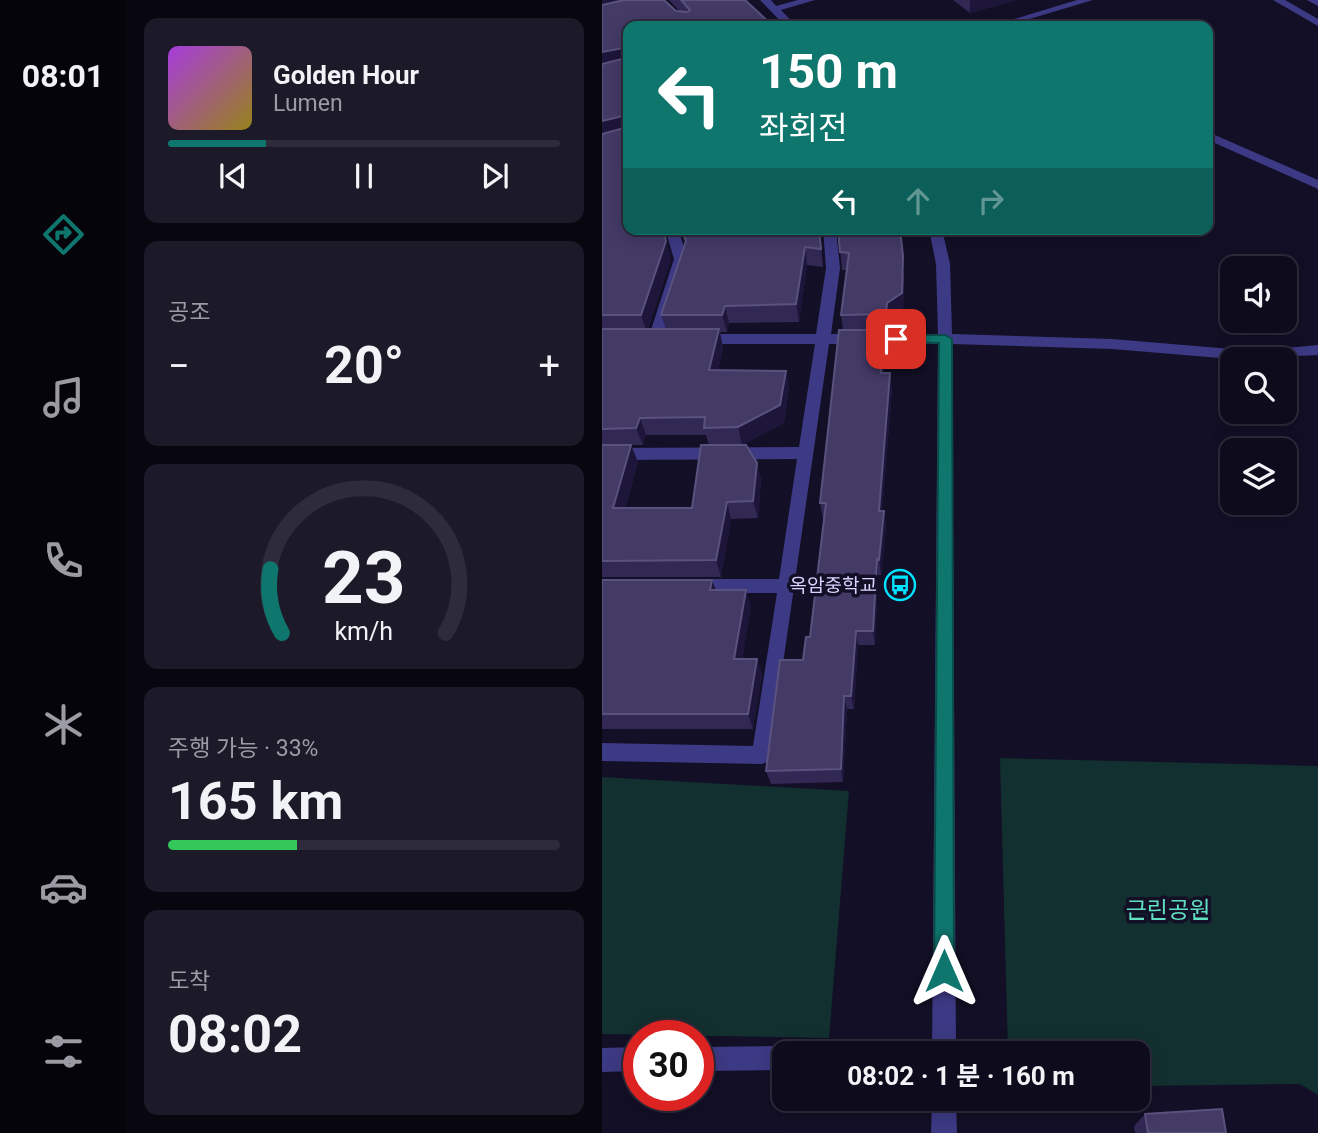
<!DOCTYPE html>
<html lang="ko">
<head>
<meta charset="utf-8">
<style>
  body { margin:0; font-family:Roboto,"Noto Sans KR",sans-serif; background:#1c1929; color:#f1f3f6; height:100vh; display:flex; flex-direction:column; font-size:26px; white-space:nowrap }
  * { box-sizing:border-box; margin:0 }
  p { font-size:23px; color:#9b9ba3 }
  .icon { flex:none; width:38px; height:38px; fill:none; stroke:currentColor; stroke-width:2; stroke-linecap:round; stroke-linejoin:round }
  .map { position:relative; flex:1; overflow:hidden }
  .panel { display:flex; flex-direction:column; gap:18px; padding:18px; background:#08060f; width:476px }
  .panel>* { flex:none }
  .hud { position:absolute; left:21px; top:21px; width:590px; height:214px; border-radius:14px; box-shadow:0 4px 18px #0003,0 0 0 2px #2e2b3b; background:#0f766e; color:#fff; overflow:hidden }
  .buttons { position:absolute; left:618px; top:256px; display:grid; gap:14px }
  .buttons a { display:grid; place-items:center; width:77px; height:77px; border-radius:14px; background:#0e0b1c; box-shadow:0 4px 18px #0003,0 0 0 2px #2e2b3b; font-size:35px }
  .speed { position:absolute; left:21px; top:1020px; display:flex; gap:14px; font-size:35px; font-weight:700; text-align:center }
  .speed>* { display:grid; place-content:center; width:91px; height:91px; border-radius:50%; background:#0e0b1c; box-shadow:0 4px 18px #0003,0 0 0 2px #2e2b3b; line-height:1 }
  .speed .limit { border:10px solid #d22; background:#fff; color:#111 }
  .pin { position:absolute; display:grid; place-items:center; width:60px; height:60px; color:#fff; margin:-30px; border-radius:14px; box-shadow:0 4px 10px #0006 }
  .me { position:absolute; width:77px; margin:-38px; rotate:0deg; stroke-linejoin:round; filter:drop-shadow(0 0 5px #0008) }
  .turn { display:flex; align-items:center; gap:24px; height:147px; padding:0 21px; font-size:32px }
  .turn .icon { width:91px; height:91px; stroke-width:2.5 }
  .turn b { display:block; font-size:49px; line-height:60px }
  .lanes { display:flex; align-items:center; height:66px; padding:0 21px; background:#0003; justify-content:center; gap:35px; direction:ltr }
  .lanes .off { opacity:.35 }
  .big { font-size:52px; font-weight:700; line-height:1.1 }
  .panel .tile { flex:1; display:flex; flex-direction:column; justify-content:center; gap:10px; min-width:0; padding:0 24px; border-radius:14px; background:#1c1929 }
  .panel .dial { align-items:center; gap:0 }
  .dial svg { height:182px; overflow:visible; fill:none; stroke:#2e2b3b; stroke-width:7; stroke-linecap:round; text-anchor:middle }
  .dial text { fill:#f1f3f6; stroke:none }
  .song { display:flex; align-items:center; gap:21px }
  .cover { width:84px; height:84px; border-radius:10px; background:linear-gradient(135deg,hsl(280 70% 55%),hsl(50 70% 35%)) }
  .played { height:7px; border-radius:4px; background:linear-gradient(90deg,#0f766e 25%,#2e2b3b 25%) }
  .keys { display:flex; justify-content:space-around; direction:ltr }
  .heat { display:flex; justify-content:space-between; align-items:center; font-size:38px; direction:ltr }
  .charge { height:10px; border-radius:5px; background:linear-gradient(90deg,#34c759 33%,#2e2b3b 0) }
  .trip { position:absolute; left:170px; top:1041px; width:378px; height:70px; border-radius:14px; background:#0e0b1c; box-shadow:0 4px 18px #0003,0 0 0 2px #2e2b3b; font-weight:700; line-height:70px; text-align:center }
  main { display:flex; flex:1; min-height:0 }
  .tabs { display:flex; flex-direction:column; width:126px; justify-content:space-around; align-items:center; background:#06040b; color:#9b9ba3 }
  .tabs .icon { width:49px; height:49px }
  .tabs .selected { color:#0f766e }
  .tabs b { font-size:32px; color:#f1f3f6 }
  .map>svg:first-child { display:block }
</style>
</head>
<body>
<main>
<nav class="tabs">
<b>08:01</b>
<svg class="icon selected" aria-label="directions" viewBox="0 0 24 24"><path d="M12 3l9 9-9 9-9-9zM9 14v-3h6M13 9l2 2-2 2"/></svg>
<svg class="icon" aria-label="music" viewBox="0 0 24 24"><path d="M9 18V5l10-2v13"/><circle cx="6" cy="18" r="3"/><circle cx="16" cy="16" r="3"/></svg>
<svg class="icon" aria-label="phone" viewBox="0 0 24 24"><path d="M5 4h4l2 5-3 2q2 4 5 5l2-3 5 2v4C11 20 4 13 5 4z"/></svg>
<svg class="icon" aria-label="climate" viewBox="0 0 24 24"><path d="M12 3v18M4 7l16 10M4 17L20 7"/></svg>
<svg class="icon" aria-label="car" viewBox="0 0 24 24"><path d="M5 17H2v-5l4-1 3-4h7l3 4 3 1v5h-3M9 17h6M6 11h13"/><circle cx="7" cy="17" r="2"/><circle cx="17" cy="17" r="2"/></svg>
<svg class="icon" aria-label="filters" viewBox="0 0 24 24"><path d="M4 7h16M4 17h16"/><circle cx="9" cy="7" r="2"/><circle cx="15" cy="17" r="2"/></svg>
</nav>
<section class="panel">
<div class="tile">
<div class="song"><i class="cover"></i><div><b>Golden Hour</b><p>Lumen</p></div></div>
<div class="played"></div>
<div class="keys"><svg class="icon" aria-label="previous" viewBox="0 0 24 24"><path d="M18 5L8 12l10 7zM5 5v14"/></svg><svg class="icon" aria-label="pause" viewBox="0 0 24 24"><path d="M8 5v14M16 5v14"/></svg><svg class="icon" aria-label="next" viewBox="0 0 24 24"><path d="M6 5l10 7-10 7zM19 5v14"/></svg></div>
</div>
<div class="tile"><p>공조</p>
<div class="heat"><a>−</a><b class="big">20°</b><a>+</a></div>
</div>
<div class="tile dial"><svg viewBox="0 0 100 80">
<path d="M14 69A42 42 0 1 1 86 69"/>
<path d="M14 69A42 42 0 0 1 9 41" stroke="#0f766e"/>
<text x="50" y="56" font-size="32" font-weight="700">23</text>
<text x="50" y="72" font-size="11">km/h</text>
</svg></div>
<div class="tile"><p>주행 가능 · 33%</p><b class="big">165 km</b><div class="charge"></div></div>
<div class="tile"><p>도착</p><b class="big">08:02</b></div>
</section>
<div class="map">
<svg width="716" height="1133" viewBox="0 0 716 1133">
  <rect width="100%" height="100%" fill="#130f26"/>
  <g fill="#12302f">
    <polygon points="398,758 716,766 716,1095 698,1084 536,1086 536,1054 406,1053"/>
    <polygon points="0,777 247,791 227,1038 0,1034"/>
  </g>
  <g fill="none" stroke-linecap="round" stroke-linejoin="round">
    <g fill="#3d3a85" fill-rule="evenodd">
      <polygon points="158,0 169,0 174,6 196,0 213,0 179,10 194,26 183,26"/>
      <polygon points="475,0 491,0 404,26 389,26"/>
      <polygon points="671,0 683,0 716,19 716,26"/>
      <polygon points="705,0 716,0 716,6"/>
      <polygon points="606,132 716,180 716,189 606,140"/>
      <polygon points="63,229 76,229 86,259 60,339 53,344 46,339 72,259"/>
      <polygon points="221,229 234,229 238,268 229,334 336,334 334,264 327,229 340,229 348,264 350,334 510,339 653,351 716,345 716,355 630,359 510,349 350,344 354,1054 330,1054 336,344 227,344 167,761 160,764 0,761 0,743 151,746 175,593 91,593 85,591 82,586 85,581 91,579 177,579 195,459 0,460 0,448 197,447 213,344 98,344 91,339 98,334 214,334 224,268"/>
      <polygon points="182,1046 191,1049 192,1054 182,1054 182,1070 96,1071 96,1047"/>
      <polygon points="37,1047 37,1071 0,1072 0,1048"/>
      <polygon points="330,1099 354,1099 355,1133 329,1133"/>
    </g>
  </g>
  <g fill="#312854">
    <polygon points="0,0 78,12 67,0 143,0 26,229 61,229 69,259 46,329 64,329 59,315 83,243 78,229 218,229 221,267 205,265 197,322 127,323 125,332 118,332 121,347 116,370 184,371 187,388 182,423 140,445 107,445 104,435 44,435 41,445 29,445 36,462 23,508 90,508 155,463 159,480 156,518 129,519 119,577 0,577"/>
    <polygon points="351,0 414,0 368,13"/>
    <polygon points="236,229 302,274 301,311 286,321 285,332 283,332 284,347 282,373 290,389 280,511 282,511 284,527 279,575 276,575 273,645 256,645 252,709 245,709 241,782 169,784 164,771 208,637 222,519 221,519 218,503 241,330 239,315 245,270 240,270"/>
    <polygon points="0,580 114,590 149,606 140,659 155,659 160,674 151,729 0,729"/>
    <polygon points="543,1114 624,1133 533,1133 532,1126"/>
  </g>
  <g fill="#1d163a">
    <polygon points="0,0 45,0 0,13"/>
    <polygon points="368,0 414,0 368,13"/>
    <polygon points="21,48 25,64 0,70 0,52"/>
    <polygon points="21,116 25,133 0,140 0,121"/>
    <polygon points="61,229 69,259 45,332 39,315"/>
    <polygon points="217,229 218,229 221,267 219,249"/>
    <polygon points="203,247 205,265 197,322 194,304"/>
    <polygon points="301,256 301,311 286,321 285,332 284,314 285,303"/>
    <polygon points="123,306 127,323 125,332 120,315"/>
    <polygon points="117,329 121,347 112,388 107,370"/>
    <polygon points="282,330 284,347 280,389 279,373"/>
    <polygon points="184,371 187,388 182,423 140,445 136,427"/>
    <polygon points="288,373 290,389 279,526 277,511"/>
    <polygon points="38,418 44,435 41,445 34,428"/>
    <polygon points="29,445 36,462 18,524 11,508"/>
    <polygon points="155,463 159,480 156,518 151,501"/>
    <polygon points="125,502 129,519 119,577 114,560"/>
    <polygon points="282,511 284,527 279,575 277,560"/>
    <polygon points="275,559 276,575 273,645 271,631"/>
    <polygon points="110,580 116,596 108,590"/>
    <polygon points="144,590 149,606 138,674 132,659"/>
    <polygon points="254,631 256,645 252,709 249,696"/>
    <polygon points="155,659 160,674 151,729 146,714"/>
    <polygon points="242,696 245,709 241,782 239,769"/>
  </g>
  <g fill="#433a66" stroke="#5a527e" stroke-width="2">
    <polygon points="22,0 62,0 74,11 86,12 88,10 79,0 143,0 171,26 26,26 26,229 61,229 64,241 39,315 0,315 0,134 22,128 24,119 21,116 0,121 0,64 24,58 24,50 21,48 0,52 0,5"/>
    <polygon points="80,229 217,229 219,249 203,247 194,304 123,306 120,315 59,315 84,241"/>
    <polygon points="236,229 298,229 301,256 300,293 285,303 284,314 239,315 247,253 238,252"/>
    <polygon points="0,329 117,329 107,370 184,371 178,405 136,427 102,428 103,417 38,418 34,428 0,429"/>
    <polygon points="237,330 282,330 279,373 288,373 277,511 282,511 277,560 275,559 271,631 254,631 249,696 242,696 239,769 164,771 178,660 201,660 204,637 208,637 224,503 218,503"/>
    <polygon points="0,445 29,445 11,508 90,508 99,445 144,445 155,463 151,501 125,502 114,560 0,561"/>
    <polygon points="0,580 110,580 108,590 144,590 132,659 155,659 146,714 0,714"/>
    <polygon points="620,1109 624,1133 546,1133 543,1114"/>
  </g>
  <polygon fill="#0f766e" stroke="#0a4d48" stroke-width="2" points="294,335 343,335 350,339 352,971 349,978 342,981 335,978 332,971 337,343 290,342 290,336"/>
  <defs>
    <g id="bus-ring" transform="scale(1.575)"><circle r="9.5" fill="#130f26" stroke="#00e5ff" stroke-width="1.5"/><path d="M-5-6H5V4H4V6H2V4H-2V6H-4V4H-5ZM-3.5-4V0h7V-4ZM-3.5 1.2v1.5H-2V1.2ZM2 1.2v1.5H3.5V1.2Z" fill="#00e5ff"/></g>
  </defs>
  <g fill-rule="evenodd">
    <use href="#bus-ring" x="298" y="585"/>
  </g>
  <g text-anchor="middle" dominant-baseline="central" stroke-width="7" stroke-linejoin="round" paint-order="stroke">
    <g font-size="19" fill="#d9d4ff" stroke="#130f26" text-anchor="end">
      <text x="275" y="585">옥암중학교</text>
    </g>
    <g font-size="23" fill="#5fe0c0" stroke="#130f26">
      <text x="566" y="910">근린공원</text>
    </g>
  </g>
</svg>
<div class="buttons">
<a><svg class="icon" aria-label="sound" viewBox="0 0 24 24"><path d="M4 9h4l5-4v14l-5-4H4zM17 9q2 3 0 6"/></svg></a>
<a><svg class="icon" aria-label="search" viewBox="0 0 24 24"><circle cx="10" cy="10" r="6"/><path d="M15 15l6 6"/></svg></a>
<a><svg class="icon" aria-label="layers" viewBox="0 0 24 24"><path d="M12 4l9 5-9 5-9-5zM3 14l9 5 9-5"/></svg></a>
</div>
<div class="speed"><div class="limit">30</div></div>
<div class="pin" style="left:294px;top:339px;background:#d93025"><svg class="icon" aria-label="arrive" viewBox="0 0 24 24"><path d="M6 21V4h12l-3 4 3 4H6"/></svg></div>
<svg class="me" style="left:342px;top:971px" viewBox="-20 -20 40 40"><path d="M0-17L14 15 0 8-14 15z" fill="#0f766e" stroke="#fff" stroke-width="4"/></svg>
<div class="trip">08:02 · 1 분 · 160 m</div>
<div class="hud">
<div class="turn"><svg class="icon" aria-label="left" viewBox="0 0 24 24"><path d="M17 20v-9H6M10 6l-5 5 5 5"/></svg><div><b>150 m</b>좌회전</div></div>
<div class="lanes"><svg class="icon" aria-label="left" viewBox="0 0 24 24"><path d="M17 20v-9H6M10 6l-5 5 5 5"/></svg><svg class="icon off" aria-label="ahead" viewBox="0 0 24 24"><path d="M12 20V5M6 11l6-6 6 6"/></svg><svg class="icon off" aria-label="right" viewBox="0 0 24 24"><path d="M7 20v-9h11M14 6l5 5-5 5"/></svg></div>
</div>
</div>
</main>
</body>
</html>
